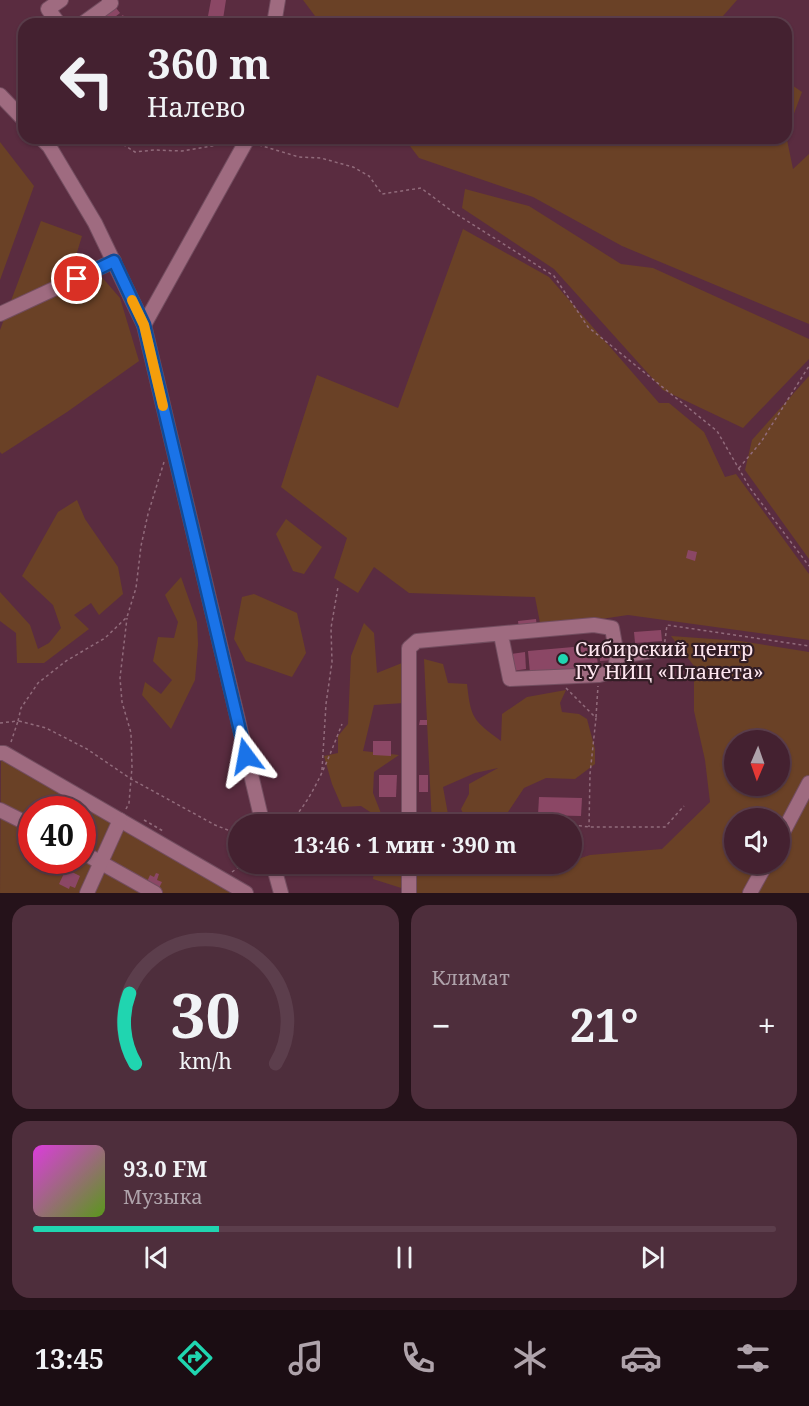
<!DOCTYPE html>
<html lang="ru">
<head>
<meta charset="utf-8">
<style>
  body { margin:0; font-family:"Noto Serif",serif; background:#4e2e3c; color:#f1f3f6; height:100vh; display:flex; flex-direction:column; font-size:22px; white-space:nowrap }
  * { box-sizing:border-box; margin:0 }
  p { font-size:20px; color:#afa3ab }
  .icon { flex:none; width:33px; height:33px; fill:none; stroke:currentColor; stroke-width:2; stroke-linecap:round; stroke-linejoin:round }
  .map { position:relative; height:893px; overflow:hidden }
  .details { display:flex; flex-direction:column; gap:12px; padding:12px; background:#25121a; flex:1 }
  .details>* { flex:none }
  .guide { position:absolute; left:18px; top:18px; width:774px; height:126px; border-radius:18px; box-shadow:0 2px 4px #0004,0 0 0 2px #5c3e4c; background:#442130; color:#f1f3f6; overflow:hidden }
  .needle { width:39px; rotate:182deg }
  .fabs { position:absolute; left:724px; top:730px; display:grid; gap:12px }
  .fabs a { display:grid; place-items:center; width:66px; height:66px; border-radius:50%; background:#442130; box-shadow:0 2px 4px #0004,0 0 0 2px #5c3e4c; font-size:30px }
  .speed { position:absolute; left:18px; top:796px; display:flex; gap:12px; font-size:30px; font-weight:700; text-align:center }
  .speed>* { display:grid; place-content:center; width:78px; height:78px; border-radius:50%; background:#442130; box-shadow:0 2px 4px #0004,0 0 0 2px #5c3e4c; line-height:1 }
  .speed .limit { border:9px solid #d22; background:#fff; color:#111 }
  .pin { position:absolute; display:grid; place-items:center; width:51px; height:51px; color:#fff; margin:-26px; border:3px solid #fff; border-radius:50%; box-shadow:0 2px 6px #0007 }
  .me { position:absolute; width:66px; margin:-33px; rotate:347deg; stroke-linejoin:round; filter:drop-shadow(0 0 4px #0008) }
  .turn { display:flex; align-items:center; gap:21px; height:126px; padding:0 30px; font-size:27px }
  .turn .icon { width:78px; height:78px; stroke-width:2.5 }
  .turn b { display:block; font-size:42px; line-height:51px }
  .big { font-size:45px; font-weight:700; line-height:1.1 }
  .details .tile { flex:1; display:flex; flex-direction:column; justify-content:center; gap:9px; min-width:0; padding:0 21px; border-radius:18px; background:#4e2e3c }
  .details .dial { align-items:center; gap:0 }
  .dial svg { height:156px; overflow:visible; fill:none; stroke:#5c3e4c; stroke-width:7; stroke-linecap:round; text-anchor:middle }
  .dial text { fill:#f1f3f6; stroke:none }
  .song { display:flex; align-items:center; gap:18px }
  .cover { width:72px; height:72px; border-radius:9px; background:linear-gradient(135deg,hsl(300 70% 55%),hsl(90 70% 35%)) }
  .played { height:6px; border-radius:3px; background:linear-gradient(90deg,#20d5b0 25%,#5c3e4c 25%) }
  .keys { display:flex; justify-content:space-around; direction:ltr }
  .heat { display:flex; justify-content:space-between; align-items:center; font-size:33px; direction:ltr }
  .details .tiles { flex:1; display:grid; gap:12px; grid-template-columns:1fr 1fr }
  .tile:last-child { grid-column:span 2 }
  .trip { position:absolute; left:228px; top:814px; width:354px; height:60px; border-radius:30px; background:#442130; box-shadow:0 2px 4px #0004,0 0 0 2px #5c3e4c; font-weight:700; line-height:60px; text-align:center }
  .menu { display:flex; height:96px; justify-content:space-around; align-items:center; background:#1b0d13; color:#afa3ab }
  .menu .icon { width:42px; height:42px }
  .menu .current { color:#20d5b0 }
  .menu b { font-size:27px; color:#f1f3f6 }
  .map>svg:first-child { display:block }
</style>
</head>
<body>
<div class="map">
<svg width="809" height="893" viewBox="0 0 809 893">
  <rect width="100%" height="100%" fill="#5a2c40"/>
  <g fill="#6a4126" fill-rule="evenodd">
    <polygon points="303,0 737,0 716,24 321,24"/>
    <polygon points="786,81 802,92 786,135 793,169 809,154 809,324 622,246 533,197 419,158 404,138 786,138"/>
    <polygon points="0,142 34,186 0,280"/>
    <polygon points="465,189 529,206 621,264 653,268 809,339 809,359 743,428 663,390 554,269 462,208"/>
    <polygon points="41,221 82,236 68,282 100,275 120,298 139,361 67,412 2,454 0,452 0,330"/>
    <polygon points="463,229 549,277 659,403 669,403 704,432 725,477 736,474 809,574 809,640 628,615 541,628 535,597 409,593 374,567 358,593 334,578 347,538 281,487 317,375 398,408"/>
    <polygon points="809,376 809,559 745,470 752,440"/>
    <polygon points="77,500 85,519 118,567 123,594 99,615 91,603 74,615 89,629 44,663 17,663 16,633 0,621 0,592 30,625 38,649 49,643 61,628 53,605 22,576 58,512"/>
    <polygon points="286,519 322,547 304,574 293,571 276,534"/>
    <polygon points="181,577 197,622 198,644 195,680 171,729 142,695 145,682 161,694 172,680 153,661 158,637 174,638 178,622 165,595"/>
    <polygon points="254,594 297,613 306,653 292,677 246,661 234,639 242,597"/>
    <polygon points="364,623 374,633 377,673 407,661 404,703 374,705 363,751 399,755 374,772 373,793 384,821 361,806 342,807 332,784 324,756 338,753 338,736 348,724 351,656"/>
    <path d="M671,636L740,641L809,652V893H417L373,879L375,864H470L533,873L562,864H572V861L590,855L662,849L710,802L705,760L694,711V666ZM735,741H780V786H735ZM735,819H780V864H735Z"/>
    <path d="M424,659L443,664L448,683L467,684C471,719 473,720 501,741L502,714L527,697L566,690L560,703L562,712L579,714L587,719L595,749V764L575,779L546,778L524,788L500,824L497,825H468L461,809L469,794V784L498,768L475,773L443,787L450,825H432Z"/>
    <path d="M1,760L126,828L231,893H0ZM32,810H82V861H32Z"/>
  </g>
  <g fill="#8b4765">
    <polygon points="211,0 226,0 223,19 208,16"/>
    <polygon points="113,4 120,13 106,24 99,15"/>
    <polygon points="123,15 128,23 110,24"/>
    <polygon points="688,550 697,552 695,561 686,558"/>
    <polygon points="536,619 537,627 519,629 518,621"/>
    <polygon points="661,630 662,641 635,643 634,632"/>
    <polygon points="612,642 614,660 600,661 599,643"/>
    <polygon points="596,645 598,667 530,673 528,651"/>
    <polygon points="525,652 526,669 512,671 511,654"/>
    <polygon points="420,720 427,720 427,725 419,725"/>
    <polygon points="373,741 391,741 391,756 373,755"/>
    <polygon points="379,775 397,775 396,797 379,797"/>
    <rect x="419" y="775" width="9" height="17"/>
    <polygon points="539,797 582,798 581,816 538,815"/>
    <polygon points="38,801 55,810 33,810"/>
    <polygon points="66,869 80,876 75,888 70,886 69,889 59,884"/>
    <polygon points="156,873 159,874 157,880 162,882 158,890 146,884 150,875 154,877"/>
  </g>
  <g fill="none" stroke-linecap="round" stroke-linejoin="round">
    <g stroke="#734d5f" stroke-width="16">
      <g id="minor">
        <polyline points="59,24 48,9 61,0"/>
        <polyline points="82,24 111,3 109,0"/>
        <polyline points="274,24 278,0"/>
        <polyline points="0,95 24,120"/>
        <polyline points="41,138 49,146 95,223 144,325 263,825"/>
        <polyline points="0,314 114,261"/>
        <polyline points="144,325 248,138"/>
        <polyline points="617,656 653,651"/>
        <polyline points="0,753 4,753 246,893"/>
        <polyline points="0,810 32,826"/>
        <polyline points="409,825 409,648 417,641 594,625 612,628 617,656 615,671 599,675 510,679 501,635"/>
        <polyline points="532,825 557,823"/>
        <polyline points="780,838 809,783"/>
        <polyline points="82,852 155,893"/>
        <polyline points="273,864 281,893"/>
        <polyline points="409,864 409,893"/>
        <polyline points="87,893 120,820"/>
        <polyline points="750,893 766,864"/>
      </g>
    </g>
    <g stroke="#916b7b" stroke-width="1.5" stroke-dasharray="3 3" stroke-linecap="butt">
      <polyline points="113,138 135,152 154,150 182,151 230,143"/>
      <polyline points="259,145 299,157 321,158 353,167 369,176 382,194 421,188 453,212 554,276 588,327 717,431 750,488 809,566"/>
      <polyline points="739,468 761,442 809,366"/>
      <polyline points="664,648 667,625 809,646"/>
      <polyline points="566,688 596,718 590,774 589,827"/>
      <polyline points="596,717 598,686"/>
      <polyline points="19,721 46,728 87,749 131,779 215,825 238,834"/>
      <polyline points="0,723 18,721 21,708 38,683 66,661 105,638 127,617 136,588 141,546 148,514 164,462"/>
      <polyline points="11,742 18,721"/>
      <polyline points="322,770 326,704 332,662 331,628 338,587"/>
      <polyline points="126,809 129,803 132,767 131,733 122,702 120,678 127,618"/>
      <polyline points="144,820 163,831"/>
      <polyline points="567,824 589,827 665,827 684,806"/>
      <path d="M287,825C313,801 329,757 342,724"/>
      <polyline points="232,872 243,864"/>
    </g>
    <use href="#minor" stroke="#9f6b80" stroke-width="14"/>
  </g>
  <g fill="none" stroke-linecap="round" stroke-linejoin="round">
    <g stroke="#114b97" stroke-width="15">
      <polyline id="route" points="77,279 114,261 144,325 246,756"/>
    </g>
    <use href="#route" stroke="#1a73e8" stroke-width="10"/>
    <polyline stroke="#f59e0b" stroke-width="10" points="132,300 144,325 163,406"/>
  </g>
  <circle fill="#20d5b0" stroke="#321d25" stroke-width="2" cx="563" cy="659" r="6"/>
  <g text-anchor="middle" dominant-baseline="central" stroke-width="4.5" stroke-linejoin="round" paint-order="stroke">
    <g font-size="20" fill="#fee6ef" stroke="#321d25" text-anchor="start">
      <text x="575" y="648">Сибирский центр<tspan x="575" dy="23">ГУ НИЦ «Планета»</tspan></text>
    </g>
  </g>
</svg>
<div class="fabs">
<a><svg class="needle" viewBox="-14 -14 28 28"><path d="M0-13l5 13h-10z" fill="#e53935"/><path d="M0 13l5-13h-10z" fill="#afa3ab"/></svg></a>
<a><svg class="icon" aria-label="sound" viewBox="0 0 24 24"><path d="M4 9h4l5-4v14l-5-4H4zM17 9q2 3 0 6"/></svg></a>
</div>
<div class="speed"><div class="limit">40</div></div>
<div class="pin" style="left:77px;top:279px;background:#d93025"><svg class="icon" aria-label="arrive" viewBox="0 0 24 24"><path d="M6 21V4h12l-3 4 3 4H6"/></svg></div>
<svg class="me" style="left:246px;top:756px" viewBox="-20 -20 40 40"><path d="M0-17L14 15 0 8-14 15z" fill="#1a73e8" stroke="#fff" stroke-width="4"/></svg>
<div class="trip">13:46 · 1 мин · 390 m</div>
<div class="guide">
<div class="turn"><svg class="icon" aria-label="left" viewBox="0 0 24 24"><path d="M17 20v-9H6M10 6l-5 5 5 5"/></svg><div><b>360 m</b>Налево</div></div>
</div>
</div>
<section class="details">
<div class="tiles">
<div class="tile dial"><svg viewBox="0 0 100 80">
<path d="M14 69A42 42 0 1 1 86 69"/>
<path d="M14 69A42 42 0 0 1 11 33" stroke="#20d5b0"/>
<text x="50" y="56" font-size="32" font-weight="700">30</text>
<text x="50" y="72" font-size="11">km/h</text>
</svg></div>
<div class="tile"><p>Климат</p>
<div class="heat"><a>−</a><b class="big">21°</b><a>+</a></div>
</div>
<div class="tile">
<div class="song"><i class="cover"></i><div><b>93.0 FM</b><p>Музыка</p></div></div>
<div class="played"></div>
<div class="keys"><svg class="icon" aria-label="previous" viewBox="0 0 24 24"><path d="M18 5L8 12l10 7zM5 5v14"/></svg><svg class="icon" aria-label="pause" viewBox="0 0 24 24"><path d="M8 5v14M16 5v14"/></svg><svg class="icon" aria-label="next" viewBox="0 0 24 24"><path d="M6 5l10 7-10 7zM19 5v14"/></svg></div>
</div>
</div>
</section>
<nav class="menu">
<b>13:45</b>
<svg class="icon current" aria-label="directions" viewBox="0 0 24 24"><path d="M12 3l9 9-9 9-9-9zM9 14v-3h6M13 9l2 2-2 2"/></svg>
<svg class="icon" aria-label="music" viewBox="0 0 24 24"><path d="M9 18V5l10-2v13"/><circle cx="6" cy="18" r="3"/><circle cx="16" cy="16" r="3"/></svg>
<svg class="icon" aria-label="phone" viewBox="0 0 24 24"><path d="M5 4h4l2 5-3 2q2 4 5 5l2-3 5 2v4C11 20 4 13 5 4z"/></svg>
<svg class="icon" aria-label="climate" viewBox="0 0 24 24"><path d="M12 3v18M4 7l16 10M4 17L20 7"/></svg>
<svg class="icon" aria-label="car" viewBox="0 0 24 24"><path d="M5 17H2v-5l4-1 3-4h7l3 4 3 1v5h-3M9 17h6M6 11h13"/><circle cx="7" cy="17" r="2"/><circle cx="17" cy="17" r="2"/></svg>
<svg class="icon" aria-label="filters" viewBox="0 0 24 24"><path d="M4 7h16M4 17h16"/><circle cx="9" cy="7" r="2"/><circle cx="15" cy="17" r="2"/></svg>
</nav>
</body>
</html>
